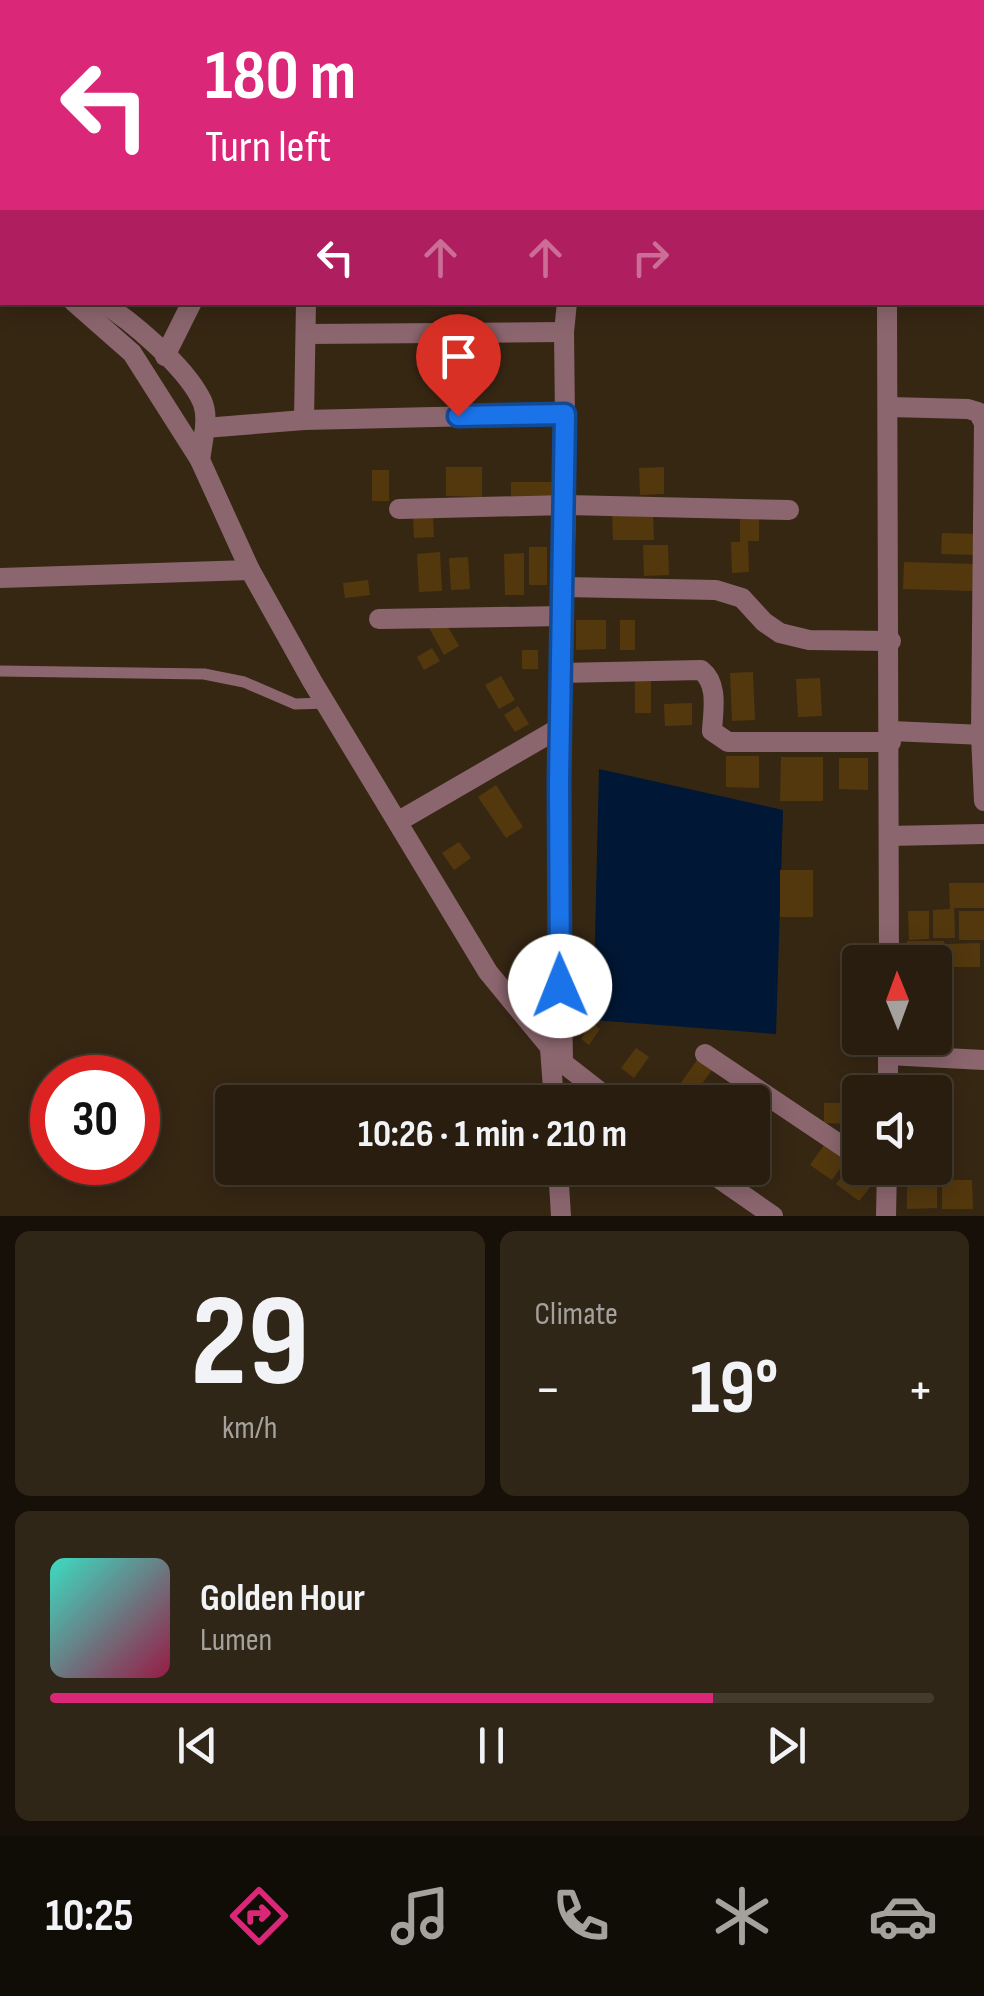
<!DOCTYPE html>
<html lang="en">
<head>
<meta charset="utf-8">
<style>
  body { margin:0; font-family:"Sofia Sans Condensed",sans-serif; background:#302617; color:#f1f3f6; height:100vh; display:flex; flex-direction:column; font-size:38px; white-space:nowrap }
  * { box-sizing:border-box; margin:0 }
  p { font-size:32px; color:#a5a29e }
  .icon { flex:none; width:55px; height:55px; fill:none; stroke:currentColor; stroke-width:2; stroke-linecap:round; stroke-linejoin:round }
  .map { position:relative; height:1216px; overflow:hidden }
  .side { display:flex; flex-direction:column; gap:15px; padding:15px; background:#161008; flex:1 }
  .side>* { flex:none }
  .hud { position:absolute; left:0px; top:0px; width:985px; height:305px; box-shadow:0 5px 25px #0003,0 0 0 2px #443b2e; background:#db2777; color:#fff; overflow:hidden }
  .needle { width:65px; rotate:359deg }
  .buttons { position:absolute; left:842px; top:945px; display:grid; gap:20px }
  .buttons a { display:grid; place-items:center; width:110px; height:110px; border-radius:10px; background:#281d0e; box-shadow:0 5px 25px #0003,0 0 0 2px #443b2e; font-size:50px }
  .speed { position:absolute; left:30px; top:1055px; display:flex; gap:20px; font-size:50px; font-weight:700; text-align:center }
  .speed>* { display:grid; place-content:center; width:130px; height:130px; border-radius:50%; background:#281d0e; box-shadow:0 5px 25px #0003,0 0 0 2px #443b2e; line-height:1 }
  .speed .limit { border:15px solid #d22; background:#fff; color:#111 }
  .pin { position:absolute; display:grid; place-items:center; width:85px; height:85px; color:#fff; margin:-102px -42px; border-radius:50% 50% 50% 0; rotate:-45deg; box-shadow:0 0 10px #0007 }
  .pin .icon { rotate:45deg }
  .me { position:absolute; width:110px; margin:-55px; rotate:359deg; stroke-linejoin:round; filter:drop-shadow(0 0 8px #0008) }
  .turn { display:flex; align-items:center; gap:35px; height:210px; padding:0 40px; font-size:45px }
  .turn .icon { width:130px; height:130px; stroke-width:2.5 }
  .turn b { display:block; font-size:70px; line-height:85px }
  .lanes { display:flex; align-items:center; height:95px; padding:0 40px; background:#0003; justify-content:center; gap:50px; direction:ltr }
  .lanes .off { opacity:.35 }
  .big { font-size:75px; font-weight:700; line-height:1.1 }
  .side .tile { flex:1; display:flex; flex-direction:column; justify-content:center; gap:15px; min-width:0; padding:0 35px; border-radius:15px; background:#302617 }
  .side .dial { align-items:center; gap:0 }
  .dial b { font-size:130px; line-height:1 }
  .song { display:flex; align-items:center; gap:30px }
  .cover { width:120px; height:120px; border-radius:15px; background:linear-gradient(135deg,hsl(170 70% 55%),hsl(340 70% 35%)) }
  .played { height:10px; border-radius:5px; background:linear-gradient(90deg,#db2777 75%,#443b2e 75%) }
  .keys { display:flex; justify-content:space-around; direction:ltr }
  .heat { display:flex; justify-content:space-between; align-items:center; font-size:55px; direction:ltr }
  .side .tiles { flex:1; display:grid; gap:15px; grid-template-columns:1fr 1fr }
  .tile:last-child { grid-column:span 2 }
  .trip { position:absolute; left:215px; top:1085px; width:555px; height:100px; border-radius:10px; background:#281d0e; box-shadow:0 5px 25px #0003,0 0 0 2px #443b2e; font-weight:700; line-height:100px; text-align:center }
  .menu { display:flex; height:160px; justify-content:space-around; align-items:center; background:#100c06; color:#a5a29e }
  .menu .icon { width:70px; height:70px }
  .menu .on { color:#db2777 }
  .menu b { font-size:45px; color:#f1f3f6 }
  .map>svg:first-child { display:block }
</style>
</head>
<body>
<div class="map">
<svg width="984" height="1216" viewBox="0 0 984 1216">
  <rect width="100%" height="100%" fill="#362713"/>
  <polygon fill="#001735" points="599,769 783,810 776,1034 593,1020"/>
  <g fill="#53380e">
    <polygon points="446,467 482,467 482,497 446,496"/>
    <polygon points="664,467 664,494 640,495 639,468"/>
    <rect x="372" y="470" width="17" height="31"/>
    <polygon points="511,482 552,482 552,500 511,499"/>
    <polygon points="653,511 654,540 613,540 612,512"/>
    <polygon points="759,514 759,541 748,541 749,572 732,573 731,542 740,542 740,515"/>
    <polygon points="433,517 434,537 414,538 413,518"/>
    <polygon points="942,533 976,534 976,555 941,554"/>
    <polygon points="643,545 668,545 669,575 644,576"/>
    <rect x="529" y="547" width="18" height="38"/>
    <polygon points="440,552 442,591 419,592 417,554"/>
    <polygon points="524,553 524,595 505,595 504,554"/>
    <polygon points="468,557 470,589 451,590 449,558"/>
    <polygon points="904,562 976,564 975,591 903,589"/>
    <polygon points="368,580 370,595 345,598 343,583"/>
    <polygon points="444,620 459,646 444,655 429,628"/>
    <polygon points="576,620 606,620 606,649 576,650"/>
    <rect x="620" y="620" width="15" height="30"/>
    <polygon points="432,648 440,661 424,670 417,657"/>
    <rect x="522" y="650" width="16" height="19"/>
    <polygon points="753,672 755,720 732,721 730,673"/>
    <polygon points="501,676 515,700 499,709 485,685"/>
    <rect x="635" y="678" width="16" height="35"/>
    <polygon points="820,678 822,716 798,717 796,679"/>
    <polygon points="692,703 692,725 665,726 664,704"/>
    <polygon points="518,706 529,724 515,732 504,715"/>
    <polygon points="726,756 759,756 759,788 726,787"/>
    <polygon points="781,757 823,757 823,801 780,801"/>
    <polygon points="839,758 868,758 868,790 839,789"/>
    <polygon points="496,785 523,827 506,838 478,797"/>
    <polygon points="459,842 471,858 454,870 442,853"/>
    <rect x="780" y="870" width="33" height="47"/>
    <polygon points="949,883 984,883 984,908 954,908 955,938 933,938 933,910 950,909"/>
    <polygon points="908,911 929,911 929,939 909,940"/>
    <rect x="959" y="911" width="25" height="29"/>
    <polygon points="907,941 944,941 944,970 935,970 935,962 907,962"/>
    <polygon points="980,943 980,967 947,967 947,944"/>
    <polygon points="534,958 552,995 534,1003 516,967"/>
    <polygon points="592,1023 600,1029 589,1045 581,1039"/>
    <polygon points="636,1048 649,1057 634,1078 621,1068"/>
    <polygon points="697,1060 712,1070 689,1102 672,1102 669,1100"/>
    <polygon points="824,1103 860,1103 860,1124 824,1123"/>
    <polygon points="824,1145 846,1160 832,1180 810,1165"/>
    <polygon points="854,1162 876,1180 859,1201 836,1184"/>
    <polygon points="907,1177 937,1177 937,1208 907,1209"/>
    <polygon points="942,1180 972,1180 973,1209 942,1209"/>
  </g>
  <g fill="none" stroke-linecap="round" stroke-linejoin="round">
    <polyline stroke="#8c666f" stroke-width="11" points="0,671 204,674 244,682 295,704 327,703"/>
    <g stroke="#8c666f" stroke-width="20">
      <polyline points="15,0 17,2"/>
      <polyline points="128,0 128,2"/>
      <polyline points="208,0 208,2"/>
      <polyline points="300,0 300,2"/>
      <polyline points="870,0 877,2"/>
      <polyline points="570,2 571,0"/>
      <polyline points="982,50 984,51"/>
      <polyline points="0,105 2,105"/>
      <polyline points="0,246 2,248"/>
      <polyline points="982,293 984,293"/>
      <polyline points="74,302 132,353 200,460 250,570 312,681 488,972 563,1063 613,1102"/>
      <path d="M101,302C132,321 183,365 200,397C206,407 206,417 205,428"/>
      <polyline points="887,302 889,962"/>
      <polyline points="307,334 564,332"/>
      <polyline points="165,356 192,302"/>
      <polyline points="889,407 968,409 978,412 984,423 981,735 984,801"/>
      <polyline points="304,420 306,302"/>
      <polyline points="200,460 205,428 304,420 565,414"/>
      <polyline points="399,509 566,505 789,510"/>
      <polyline points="0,578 250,570"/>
      <polyline points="564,587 716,590 742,598 764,622 780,633 809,640 891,641"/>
      <polyline points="379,619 564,616"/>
      <path d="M561,673L701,670C719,684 713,711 712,731L728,742H891"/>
      <polyline points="891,731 984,735"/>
      <polyline points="399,821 561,727"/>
      <polyline points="889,836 984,834"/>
      <polyline points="550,1048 554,1102"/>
      <polyline points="705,1054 860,1158"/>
      <polyline points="888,1055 984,1060"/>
      <polyline points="563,1063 559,783 566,505 564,332 567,302"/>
      <polyline points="888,1092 888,1038"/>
      <polyline points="558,1168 561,1216"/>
      <polyline points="704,1168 773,1216"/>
      <polyline points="886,1216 887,1168"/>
    </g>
  </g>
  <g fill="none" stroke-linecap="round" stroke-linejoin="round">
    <g stroke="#114b97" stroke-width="25">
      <polyline id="route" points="458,416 565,414 559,782 560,986"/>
    </g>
    <use href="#route" stroke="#1a73e8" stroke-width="18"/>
  </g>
</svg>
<div class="buttons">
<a><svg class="needle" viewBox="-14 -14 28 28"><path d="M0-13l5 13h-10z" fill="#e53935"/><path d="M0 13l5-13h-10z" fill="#a5a29e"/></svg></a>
<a><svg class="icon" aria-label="sound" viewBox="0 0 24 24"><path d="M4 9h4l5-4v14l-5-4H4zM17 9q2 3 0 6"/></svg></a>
</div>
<div class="speed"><div class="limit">30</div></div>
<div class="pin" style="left:458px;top:416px;background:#d93025"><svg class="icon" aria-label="arrive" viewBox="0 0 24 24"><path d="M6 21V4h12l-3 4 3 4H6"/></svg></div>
<svg class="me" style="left:560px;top:986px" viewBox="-20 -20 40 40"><circle r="19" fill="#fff"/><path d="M0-13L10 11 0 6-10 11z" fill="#1a73e8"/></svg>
<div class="trip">10:26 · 1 min · 210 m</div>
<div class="hud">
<div class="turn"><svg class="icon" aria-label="left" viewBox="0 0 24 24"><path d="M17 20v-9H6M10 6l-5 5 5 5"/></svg><div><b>180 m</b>Turn left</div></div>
<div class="lanes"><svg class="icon" aria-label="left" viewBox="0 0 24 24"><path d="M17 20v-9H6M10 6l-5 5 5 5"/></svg><svg class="icon off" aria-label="ahead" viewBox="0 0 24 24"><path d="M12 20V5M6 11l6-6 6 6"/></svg><svg class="icon off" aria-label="ahead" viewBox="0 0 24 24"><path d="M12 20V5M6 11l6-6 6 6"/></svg><svg class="icon off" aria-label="right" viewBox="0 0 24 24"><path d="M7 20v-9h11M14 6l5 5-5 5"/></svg></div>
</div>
</div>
<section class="side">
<div class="tiles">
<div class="tile dial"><b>29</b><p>km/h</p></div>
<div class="tile"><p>Climate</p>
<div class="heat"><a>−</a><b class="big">19°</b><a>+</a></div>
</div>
<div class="tile">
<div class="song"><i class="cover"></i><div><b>Golden Hour</b><p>Lumen</p></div></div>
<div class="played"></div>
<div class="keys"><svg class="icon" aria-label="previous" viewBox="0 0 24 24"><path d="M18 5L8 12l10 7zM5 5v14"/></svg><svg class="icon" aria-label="pause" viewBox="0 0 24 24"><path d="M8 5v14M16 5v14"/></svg><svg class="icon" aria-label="next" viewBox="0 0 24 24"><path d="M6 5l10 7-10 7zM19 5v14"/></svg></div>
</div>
</div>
</section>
<nav class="menu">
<b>10:25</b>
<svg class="icon on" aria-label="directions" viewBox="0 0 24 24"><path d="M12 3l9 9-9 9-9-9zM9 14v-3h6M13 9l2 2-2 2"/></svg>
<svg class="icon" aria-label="music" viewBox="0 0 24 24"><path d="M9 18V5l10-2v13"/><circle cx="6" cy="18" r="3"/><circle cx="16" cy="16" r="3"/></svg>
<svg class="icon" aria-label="phone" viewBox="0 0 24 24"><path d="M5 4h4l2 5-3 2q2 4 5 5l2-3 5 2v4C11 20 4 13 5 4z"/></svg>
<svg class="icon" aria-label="climate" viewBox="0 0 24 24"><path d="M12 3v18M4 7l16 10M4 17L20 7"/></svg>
<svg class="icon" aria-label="car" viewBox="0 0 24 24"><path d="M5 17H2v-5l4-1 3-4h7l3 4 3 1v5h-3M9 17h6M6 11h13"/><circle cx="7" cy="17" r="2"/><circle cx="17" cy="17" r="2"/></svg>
</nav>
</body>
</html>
